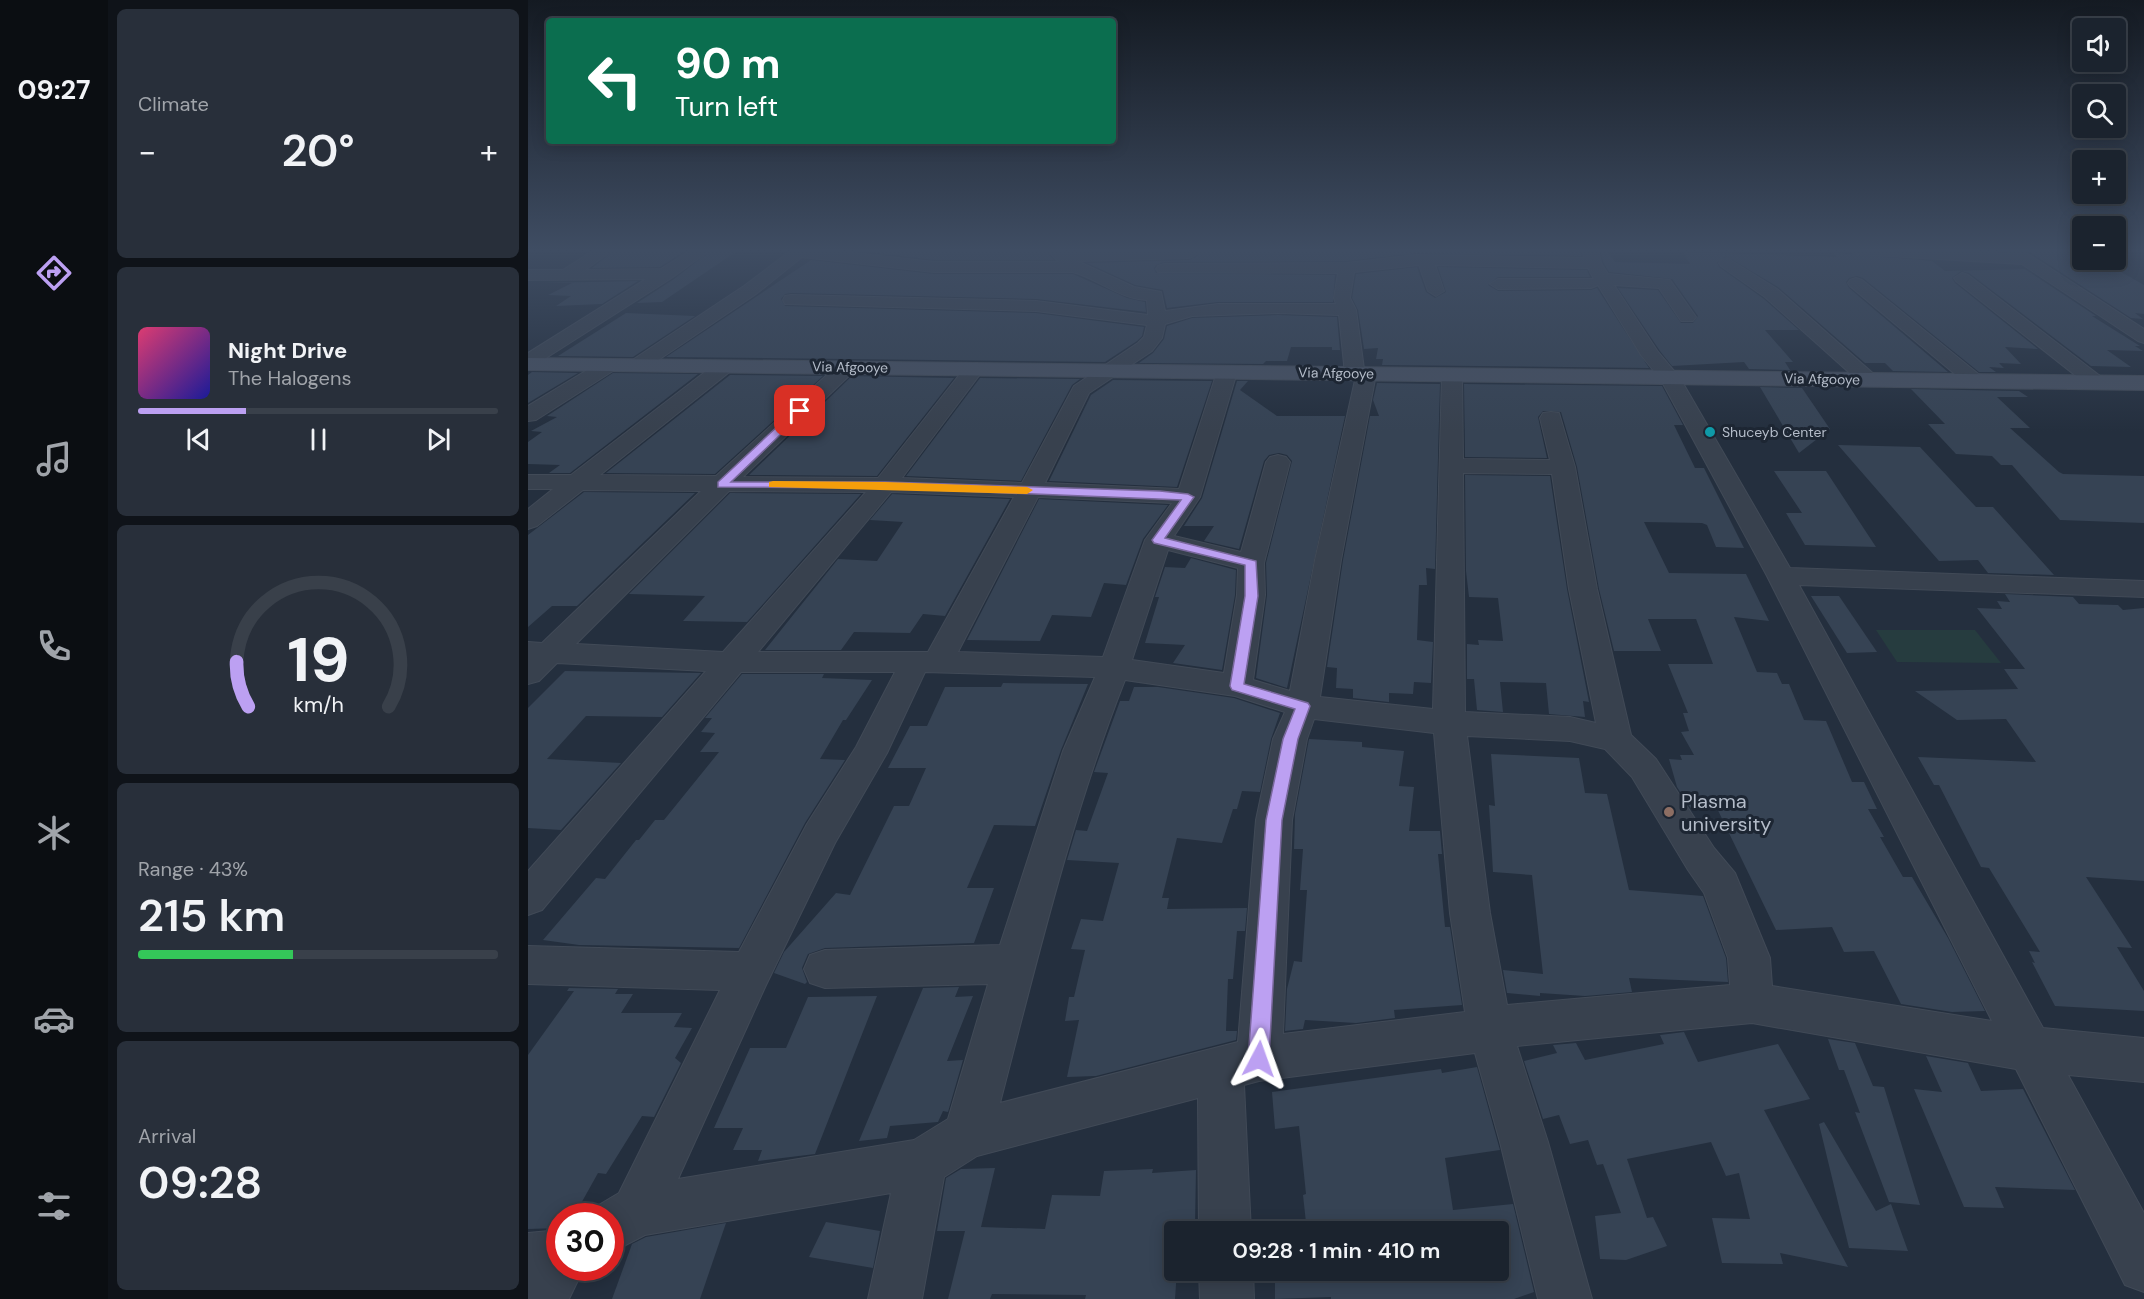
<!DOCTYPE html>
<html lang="en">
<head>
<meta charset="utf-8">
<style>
  body { margin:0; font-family:"DM Sans",sans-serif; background:#282f3a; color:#f1f3f6; height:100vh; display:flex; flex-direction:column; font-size:22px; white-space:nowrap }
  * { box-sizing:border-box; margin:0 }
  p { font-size:20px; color:#a0a4aa }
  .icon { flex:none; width:33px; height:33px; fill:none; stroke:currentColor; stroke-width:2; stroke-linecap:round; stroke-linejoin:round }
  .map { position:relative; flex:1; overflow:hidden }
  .side { display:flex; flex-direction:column; gap:9px; padding:9px; background:#0f1319; width:420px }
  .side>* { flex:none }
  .banner { position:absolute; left:18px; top:18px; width:570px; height:126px; border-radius:6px; box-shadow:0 3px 15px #0003,0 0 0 2px #39404a; background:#0b6e4f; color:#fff; overflow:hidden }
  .controls { position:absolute; left:1544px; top:18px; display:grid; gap:12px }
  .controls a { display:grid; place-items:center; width:54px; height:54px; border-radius:6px; background:#1b232e; box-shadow:0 3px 15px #0003,0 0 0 2px #39404a; font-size:30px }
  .speed { position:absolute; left:18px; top:1203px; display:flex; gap:12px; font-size:30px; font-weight:700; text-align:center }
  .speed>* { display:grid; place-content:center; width:78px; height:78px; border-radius:50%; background:#1b232e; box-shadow:0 3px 15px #0003,0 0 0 2px #39404a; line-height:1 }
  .speed .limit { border:9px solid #d22; background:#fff; color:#111 }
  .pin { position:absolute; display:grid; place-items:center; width:51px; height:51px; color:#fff; margin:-26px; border-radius:12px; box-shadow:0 3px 9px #0006 }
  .me { position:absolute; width:66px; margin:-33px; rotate:4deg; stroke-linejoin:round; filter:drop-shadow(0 0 4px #0008) }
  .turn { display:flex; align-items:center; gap:21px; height:126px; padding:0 30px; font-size:27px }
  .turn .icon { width:78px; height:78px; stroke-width:2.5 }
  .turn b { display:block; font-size:42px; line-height:51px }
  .big { font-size:45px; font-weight:600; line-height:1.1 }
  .side .widget { flex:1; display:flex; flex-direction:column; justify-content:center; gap:9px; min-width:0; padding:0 21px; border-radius:9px; background:#282f3a }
  .side .dial { align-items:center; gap:0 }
  .dial svg { height:156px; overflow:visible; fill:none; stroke:#39404a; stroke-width:7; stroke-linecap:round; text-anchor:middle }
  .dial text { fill:#f1f3f6; stroke:none }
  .song { display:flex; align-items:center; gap:18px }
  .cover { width:72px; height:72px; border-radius:9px; background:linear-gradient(135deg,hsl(340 70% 55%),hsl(240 70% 35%)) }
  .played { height:6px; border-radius:3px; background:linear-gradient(90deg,#bca0f2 30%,#39404a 30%) }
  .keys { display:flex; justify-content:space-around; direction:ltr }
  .heat { display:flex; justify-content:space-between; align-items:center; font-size:33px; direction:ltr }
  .charge { height:9px; border-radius:4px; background:linear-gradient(90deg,#34c759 43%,#39404a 0) }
  .trip { position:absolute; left:636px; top:1221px; width:345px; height:60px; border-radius:6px; background:#1b232e; box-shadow:0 3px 15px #0003,0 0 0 2px #39404a; font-weight:600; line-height:60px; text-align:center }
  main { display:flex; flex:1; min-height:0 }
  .menu { display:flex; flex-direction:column; width:108px; justify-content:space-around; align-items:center; background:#0b0e12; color:#a0a4aa }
  .menu .icon { width:42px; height:42px }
  .menu .on { color:#bca0f2 }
  .menu b { font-size:27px; color:#f1f3f6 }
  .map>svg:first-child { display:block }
</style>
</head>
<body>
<main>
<nav class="menu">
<b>09:27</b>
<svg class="icon on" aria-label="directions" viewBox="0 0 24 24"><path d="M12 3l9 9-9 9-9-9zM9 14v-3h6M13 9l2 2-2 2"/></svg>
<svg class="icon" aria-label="music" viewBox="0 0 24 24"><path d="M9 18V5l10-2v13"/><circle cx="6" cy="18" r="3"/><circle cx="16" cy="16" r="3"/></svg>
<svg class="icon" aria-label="phone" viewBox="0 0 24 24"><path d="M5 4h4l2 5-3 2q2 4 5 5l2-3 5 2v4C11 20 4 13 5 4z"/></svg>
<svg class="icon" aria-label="climate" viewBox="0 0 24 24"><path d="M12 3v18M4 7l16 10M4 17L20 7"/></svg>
<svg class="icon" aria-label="car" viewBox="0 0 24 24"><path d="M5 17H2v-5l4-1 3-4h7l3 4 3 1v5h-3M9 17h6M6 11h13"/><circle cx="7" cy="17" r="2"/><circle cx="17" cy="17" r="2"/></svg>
<svg class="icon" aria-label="filters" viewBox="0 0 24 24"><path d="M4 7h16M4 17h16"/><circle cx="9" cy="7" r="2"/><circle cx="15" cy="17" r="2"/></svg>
</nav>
<section class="side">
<div class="widget"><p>Climate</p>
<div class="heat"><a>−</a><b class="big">20°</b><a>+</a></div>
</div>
<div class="widget">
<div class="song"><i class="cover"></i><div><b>Night Drive</b><p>The Halogens</p></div></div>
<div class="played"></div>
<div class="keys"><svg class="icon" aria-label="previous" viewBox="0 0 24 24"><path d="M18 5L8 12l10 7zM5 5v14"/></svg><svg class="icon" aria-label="pause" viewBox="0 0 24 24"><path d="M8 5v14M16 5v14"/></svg><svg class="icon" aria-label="next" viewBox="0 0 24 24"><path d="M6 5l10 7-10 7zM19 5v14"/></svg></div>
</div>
<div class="widget dial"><svg viewBox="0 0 100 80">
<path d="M14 69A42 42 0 1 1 86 69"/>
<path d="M14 69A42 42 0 0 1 8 46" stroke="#bca0f2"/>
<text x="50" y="56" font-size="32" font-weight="700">19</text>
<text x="50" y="72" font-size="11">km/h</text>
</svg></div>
<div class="widget"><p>Range · 43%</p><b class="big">215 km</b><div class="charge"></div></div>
<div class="widget"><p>Arrival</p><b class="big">09:28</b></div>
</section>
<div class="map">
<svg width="1616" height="1299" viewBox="0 0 1616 1299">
  <rect width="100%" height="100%" fill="#242f3e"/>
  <polygon fill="#263c3f" points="1348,630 1447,630 1473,663 1369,662"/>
  <g fill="#364354">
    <polygon points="88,249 160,249 132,267 64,268"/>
    <polygon points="185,249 212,249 134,302 109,303 146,279"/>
    <polygon points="318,249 516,249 526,260 406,260"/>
    <polygon points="669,249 1053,249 1053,256 888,253 819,261 636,262 628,265 626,268 628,273 807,275 805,302 690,302 639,308 635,290 607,285 559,263 661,260 671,255"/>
    <polygon points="1072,249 1078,249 1087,262 1162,264 1155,252 1309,257 1306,253 1404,261 1417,271 1497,269 1568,316 1564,316 1612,346 1607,346 1615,351 1579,350 1603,367 1563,366 1441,273 1433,271 1424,278 1427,283 1510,349 1477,347 1493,364 1471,363 1476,368 1461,367 1468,372 1451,372 1335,278 1329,276 1321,278 1318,282 1321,288 1420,372 1365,371 1357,363 1337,363 1250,287 1198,256 1189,262 1191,267 1236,299 1271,330 1237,330 1265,362 1257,362 1262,370 1221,369 1216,362 1144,366 1132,351 1090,288 1130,290 1153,323 1165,323 1170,316 1144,279 1081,272 1075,262"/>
    <polygon points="1497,249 1554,250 1554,260 1572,260 1616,285 1616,314 1607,313 1615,319 1603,318"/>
    <polygon points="283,260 406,274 545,274 599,298 617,302 618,312 508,299 263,293 257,294 253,299 257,306 508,313 616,327 614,336 609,341 577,362 138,357"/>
    <polygon points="889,267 898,292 907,298 918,292 910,267 1059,270 1062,277 970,277 960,285 970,291 1063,290 1069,288 1121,368 854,365 855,359 848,359 850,348 836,349 830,310 824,298 828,274"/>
    <polygon points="110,281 74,304 28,306 43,296 20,295 44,283 11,283"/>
    <polygon points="98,313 167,316 105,357 30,356"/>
    <polygon points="750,315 809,317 812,350 804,350 804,347 763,347 759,361 738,361 735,364 611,363 625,353 636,339 639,326 664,318"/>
    <polygon points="4,372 50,373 0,403 0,375"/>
    <polygon points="85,373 170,374 42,473 21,473 32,465 0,464 0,442 14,432 3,431 29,417 19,416"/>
    <polygon points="202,375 295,376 187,474 78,473"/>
    <polygon points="324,376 426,378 349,476 221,475"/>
    <polygon points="452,378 552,379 544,385 493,481 378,476"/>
    <polygon points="585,380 684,381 649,487 521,481 563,395"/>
    <polygon points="709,381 720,381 712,390 749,416 817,416 759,688 728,678 739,595 738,563 764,461 759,455 751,453 741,455 736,461 711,549 676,541 686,526 656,526 674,498"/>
    <polygon points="849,383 912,384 907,569 898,568 899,585 891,585 889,640 905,642 903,683 886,682 885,694 861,693 861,702 825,698 825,689 808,688 809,668 799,667 815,560 842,416 851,416 845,400"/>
    <polygon points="936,384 1134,386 1155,425 1146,425 1167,468 1176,468 1216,548 1188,547 1179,525 1174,523 1116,522 1141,573 1218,574 1241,621 1206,617 1229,672 1249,673 1254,684 1261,684 1276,720 1298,721 1324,782 1336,782 1349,809 1340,809 1356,837 1352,837 1375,877 1384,877 1420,938 1457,1011 1424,1012 1373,1004 1346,951 1316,952 1304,927 1248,930 1183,796 1171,801 1173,810 1164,810 1149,787 1141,759 1154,760 1152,755 1166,755 1153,732 1161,731 1155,713 1160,713 1140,664 1185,664 1168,619 1120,619 1133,651 1086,651 1071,589 1049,467 1033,412 1015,411 1010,417 1019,458 937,457"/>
    <polygon points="1232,387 1274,388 1302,429 1271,453"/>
    <polygon points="1383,389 1491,391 1500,397 1469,397 1502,428 1482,428 1531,472 1535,474 1616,476 1616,523 1532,520 1484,465 1473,465 1464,456 1428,454 1400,424 1417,424"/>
    <polygon points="1310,445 1392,447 1448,507 1465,507 1526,575 1460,573 1450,560 1411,561"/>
    <polygon points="1246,471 1298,471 1348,547 1277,545 1258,513 1274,513"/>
    <polygon points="937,475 1022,476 1039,589 1061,702 1055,701 1057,717 1021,714 1018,683 972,682 975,712 949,710 946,679 939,679 939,644 951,645 950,640 975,641 970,598 941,597 938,571"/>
    <polygon points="56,492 167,493 49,606 24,606 0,627 0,535"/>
    <polygon points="202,493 333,494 219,622 155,621 177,596 101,594"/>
    <polygon points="364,494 482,499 417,616 395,614 382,633 326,632 313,650 237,650 310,559 349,561 375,522 342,520"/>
    <polygon points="511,499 640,505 615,539 598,585 576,583 563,617 524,615 512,641 439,640"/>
    <polygon points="663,558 708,570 707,595 694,670 645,663 657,645 617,643 631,597 627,597 637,567 657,568"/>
    <polygon points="1477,594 1545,597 1551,604 1590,605 1595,610 1616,608 1616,881 1558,877 1604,948 1589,947 1616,991 1616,1011 1527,1006 1504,962 1507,963 1501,951 1512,952 1461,868 1453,867 1411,785 1406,785 1390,757 1508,762 1478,719 1429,720 1387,691 1490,689 1476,669 1497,669 1449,608 1474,609 1469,601 1482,602"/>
    <polygon points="1283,596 1311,596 1349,652 1319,653"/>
    <polygon points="37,671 173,673 134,717 58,716 19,759 93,763 33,830 0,828 0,708"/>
    <polygon points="214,674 296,674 294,678 344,680 318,720 315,720 292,759 317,760 277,823 211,948 51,945 15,940 68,878 77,879 108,840 111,840 127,820 136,820 191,752 172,752 187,733 173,732 184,718 177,718"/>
    <polygon points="475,683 560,684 533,750 507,826 466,825 439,888 466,888 446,943 297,948 280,954 274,968 279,982 277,984 246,973 256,952 308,893 322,895 366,806 381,806 398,768 360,768 382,726 399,726 417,687 473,687"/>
    <polygon points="606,687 630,687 706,698 752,713 743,739 732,792 714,791 709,809 705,809 694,843 649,838 634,898 641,898 639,909 719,908 717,931 709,931 705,979 700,979 698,1031 709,1031 708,1040 568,1076 539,1077 551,1020 537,1021 541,997 546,997 557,950 543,949 553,919 575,921 591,863 539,860 548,830 559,831 580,773 566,772 592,701 601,701"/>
    <polygon points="781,739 834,742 834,747 876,751 871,786 886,787 881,831 912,831 914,854 910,854 917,927 922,927 934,1005 866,1010 867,1018 828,1023 777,1020 775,1029 757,1031 759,989 766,961 774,962 779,890 772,890 775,849 766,849 767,814"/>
    <polygon points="963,754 1051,758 1057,793 1079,794 1101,890 1175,896 1198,958 1200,982 1101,978 1104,992 1057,996 1012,993 1012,996 979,993 975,970 1015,974 1004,875 965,872 961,805 967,806"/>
    <polygon points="431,987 427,997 445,996 419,1061 435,1060 420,1112 415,1111 410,1122 362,1126 359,1138 331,1141 395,988"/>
    <polygon points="41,988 90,989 87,994 105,994 93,1013 154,1013 146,1027 164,1028 147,1058 153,1063 126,1117 114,1116 78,1174 70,1173 46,1216 32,1216 32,1228 0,1229 0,1055 46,991 39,991"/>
    <polygon points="349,996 287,1154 230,1161 234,1150 205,1150 215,1128 186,1128 222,1048 258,1048 280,997"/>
    <polygon points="1156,1032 1170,1062 1250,1044 1282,1099 1236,1110 1320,1267 1252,1253 1255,1264 1194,1263 1184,1218 1222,1219 1211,1173 1198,1176 1183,1142 1099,1159 1119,1218 1125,1217 1139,1246 1098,1260 1072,1259 1067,1216 1093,1213 1075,1164 1069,1165 1060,1140 1042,1144 1031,1115 1015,1119 996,1061 1029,1053 1025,1045 1048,1043 1057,1060 1136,1044 1132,1035"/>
    <polygon points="1300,1039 1327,1043 1345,1086 1356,1087 1392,1205 1361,1202 1327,1112 1332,1113 1316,1070 1311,1070"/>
    <polygon points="1398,1056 1440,1063 1453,1091 1495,1089 1547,1190 1467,1187 1476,1208 1436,1207 1386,1089 1414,1092"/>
    <polygon points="949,1067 972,1150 917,1158 925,1210 985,1204 1006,1292 986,1299 803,1299 803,1297 747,1299 747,1270 970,1270 970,1232 779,1232 775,1195 778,1194 771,1126 747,1129 744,1092 913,1069 914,1073"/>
    <polygon points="1296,1122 1348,1211 1363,1204 1380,1251 1321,1248 1291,1124"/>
    <polygon points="467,1168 453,1227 517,1229 524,1195 572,1196 576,1171 625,1169 624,1173 668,1170 667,1226 646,1227 646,1270 649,1270 647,1299 557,1299 558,1295 464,1294 462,1299 420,1299 437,1231 409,1231 418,1178 433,1169"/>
    <polygon points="298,1222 352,1231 345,1268 281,1257"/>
    <polygon points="198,1223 172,1299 84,1299 104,1244 118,1237"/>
  </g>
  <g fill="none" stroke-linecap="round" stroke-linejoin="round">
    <g stroke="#414a57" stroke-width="2">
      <g id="street">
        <polygon points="68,249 86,249 57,270 133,269 165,249 183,249 145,277 7,365 0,367 0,353 118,279 0,280 0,270 35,270"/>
        <path d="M265,249H289L406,262H531L518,249H535L538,252L666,250L669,253L666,256L661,258L549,261L606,287L633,292L637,311L690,304H808L806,298L810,273L630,272L628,269L630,266L636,264L819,263L888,255L1056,258L1055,249H1070L1073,263L1080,274L1142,280L1168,317L1165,321H1153L1131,288L1086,285L1130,352L1152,378L1262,568L1616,581V597L1271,585L1515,1028L1616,1038V1082L1540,1075L1616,1213V1292L1597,1285L1488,1069L1224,1023L989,1046L1020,1142L1064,1299H1010L972,1142L947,1053L731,1081L716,1085L723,1232H671L670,1098L449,1156L416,1177L394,1299H340L363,1193L117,1235L82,1253V1216H61L64,1209L91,1193L192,990L0,984V946L211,952L279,824L328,747L367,672H213L14,910L0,915V871L178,671L29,663L11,681L0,684V642L14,643L173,491L55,490L9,526L0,529V509L25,489H0V475H43L190,362H204L207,366L204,370L72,475L188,476L312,363H326L329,367L326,371L215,477L350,478L439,365H453L456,369L374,478L494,483L546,386L610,343L616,337L619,325L508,311L257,304L255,300L257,296L263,295L508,301L620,315L619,300C592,299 570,279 545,272H406L274,257L228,294L117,369H103L100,365L103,361L216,286ZM891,265L900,291L908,296L916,291L907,265L1060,268L1066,279H970L962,284L970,289L1063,288L1070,285L1113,355L1133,380L1239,576L1464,1021L1244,986L1242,958L1207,873L1186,848L1128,759L1103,735L1069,589L1047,467L1031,413L1023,412L1015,413L1012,418L1022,460L935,459L934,375L931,371H917L914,375L905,709L792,697L813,560L848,374L845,370L836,369L828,310L822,298L826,272ZM750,313L811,315L817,374L820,378L827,380L787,560L762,691L725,680L737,595L736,563L762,462L758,457L750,455L742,457L738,462L713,552L646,536L672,497L709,372L706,368H692L689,372L651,489L517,483L561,393L624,351L634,338L637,324L664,316ZM935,473L1024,474L1041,589L1068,723L1042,717L937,712ZM201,491L338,492L195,652L48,644ZM363,492L486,497L400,652H230ZM510,497L644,503L617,540L575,657L430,652ZM640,550L710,568L709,595L696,673L604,660ZM397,672L567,677L535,751L472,945L297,950L282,955L276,969L282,983L297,988L460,984L420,1119L386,1140L150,1179L238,985L307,843L359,753ZM597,680L707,696L757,712L745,739L728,820L710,1042L472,1103C509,961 543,817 597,680ZM786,719L906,733L922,913L937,1012L755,1034L764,820L779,739ZM939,736L1042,741L1077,749L1104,777L1160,870L1176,893L1200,958L1202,985L979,1005L962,913Z"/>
        <polygon points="1321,249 1406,249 1479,254 1476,249 1492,249 1616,329 1616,343 1610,341 1494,264 1328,254"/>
        <polygon points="1199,258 1249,289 1348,376 1351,380 1348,384 1334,384 1237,297 1193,266 1191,263 1193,260"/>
        <polygon points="1434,273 1440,275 1576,379 1579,383 1576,387 1562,387 1428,281 1426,278"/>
        <polygon points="1328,278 1334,280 1454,377 1457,381 1454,385 1440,385 1322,286 1320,283 1322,280"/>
        <polygon points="81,359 88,361 91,365 88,369 8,420 0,421 0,406 74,361"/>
        <polygon points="32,1230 32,1268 56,1268 41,1299 0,1299 0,1233"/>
        <polygon points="671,1270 725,1270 726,1299 672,1299"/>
      </g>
    </g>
    <g stroke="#414a57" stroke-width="2">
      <polygon id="secondary" points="0,358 1616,376 1616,390 0,370"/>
    </g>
    <use href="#street" fill="#38414e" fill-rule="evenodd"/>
    <use href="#secondary" fill="#465061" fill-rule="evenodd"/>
  </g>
  <linearGradient id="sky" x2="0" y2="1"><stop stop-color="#141a22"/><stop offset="0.58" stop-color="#3f4d63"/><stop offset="1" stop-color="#3f4d63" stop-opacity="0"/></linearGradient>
  <rect width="1616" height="431" fill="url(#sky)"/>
  <polygon fill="#bca0f2" stroke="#7a689d" stroke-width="1.5" points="268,409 277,411 203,482 357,482 632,491 660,494 666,497 637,538 728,561 730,596 716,684 780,703 782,706 770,739 754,820 741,1059 738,1066 731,1069 723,1066 720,1059 738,820 755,739 767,709 704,690 702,686 717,596 717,565 626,543 624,540 653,500 357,488 190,487 190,482"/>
  <polygon fill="#f59e0b" points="245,481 357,482 499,487 505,490 499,494 241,487 241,482"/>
  <circle fill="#0f9aa8" stroke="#1d2633" stroke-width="2" cx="1182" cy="432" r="6"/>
  <circle fill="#8d6e63" stroke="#1d2633" stroke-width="2" cx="1141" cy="812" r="6"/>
  <g text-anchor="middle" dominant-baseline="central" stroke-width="6" stroke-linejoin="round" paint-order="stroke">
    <g font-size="14" fill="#b4bcc9" stroke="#1d2633">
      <text transform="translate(322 367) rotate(1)">Via Afgooye</text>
      <text transform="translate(808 373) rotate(1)">Via Afgooye</text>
      <text transform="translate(1294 379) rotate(1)">Via Afgooye</text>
    </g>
    <g font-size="14" fill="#b4bcc9" stroke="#1d2633" text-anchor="start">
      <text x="1194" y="432">Shuceyb Center</text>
    </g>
    <g font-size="20" fill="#b4bcc9" stroke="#1d2633" text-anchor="start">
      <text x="1153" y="801">Plasma<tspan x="1153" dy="23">university</tspan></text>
    </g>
  </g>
</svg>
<div class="controls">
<a><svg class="icon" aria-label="sound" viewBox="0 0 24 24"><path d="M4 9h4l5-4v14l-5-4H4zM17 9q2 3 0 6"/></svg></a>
<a><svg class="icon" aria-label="search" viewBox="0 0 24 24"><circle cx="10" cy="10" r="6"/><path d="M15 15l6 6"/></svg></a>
<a>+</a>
<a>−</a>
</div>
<div class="speed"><div class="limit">30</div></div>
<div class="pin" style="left:272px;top:411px;background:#d93025"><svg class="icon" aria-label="arrive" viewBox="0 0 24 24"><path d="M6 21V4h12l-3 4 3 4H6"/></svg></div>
<svg class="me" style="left:731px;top:1059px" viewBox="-20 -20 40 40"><path d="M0-17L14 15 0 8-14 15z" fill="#bca0f2" stroke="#fff" stroke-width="4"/></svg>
<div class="trip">09:28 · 1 min · 410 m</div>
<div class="banner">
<div class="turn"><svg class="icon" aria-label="left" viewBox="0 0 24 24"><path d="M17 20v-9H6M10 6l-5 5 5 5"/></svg><div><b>90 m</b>Turn left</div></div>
</div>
</div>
</main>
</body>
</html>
